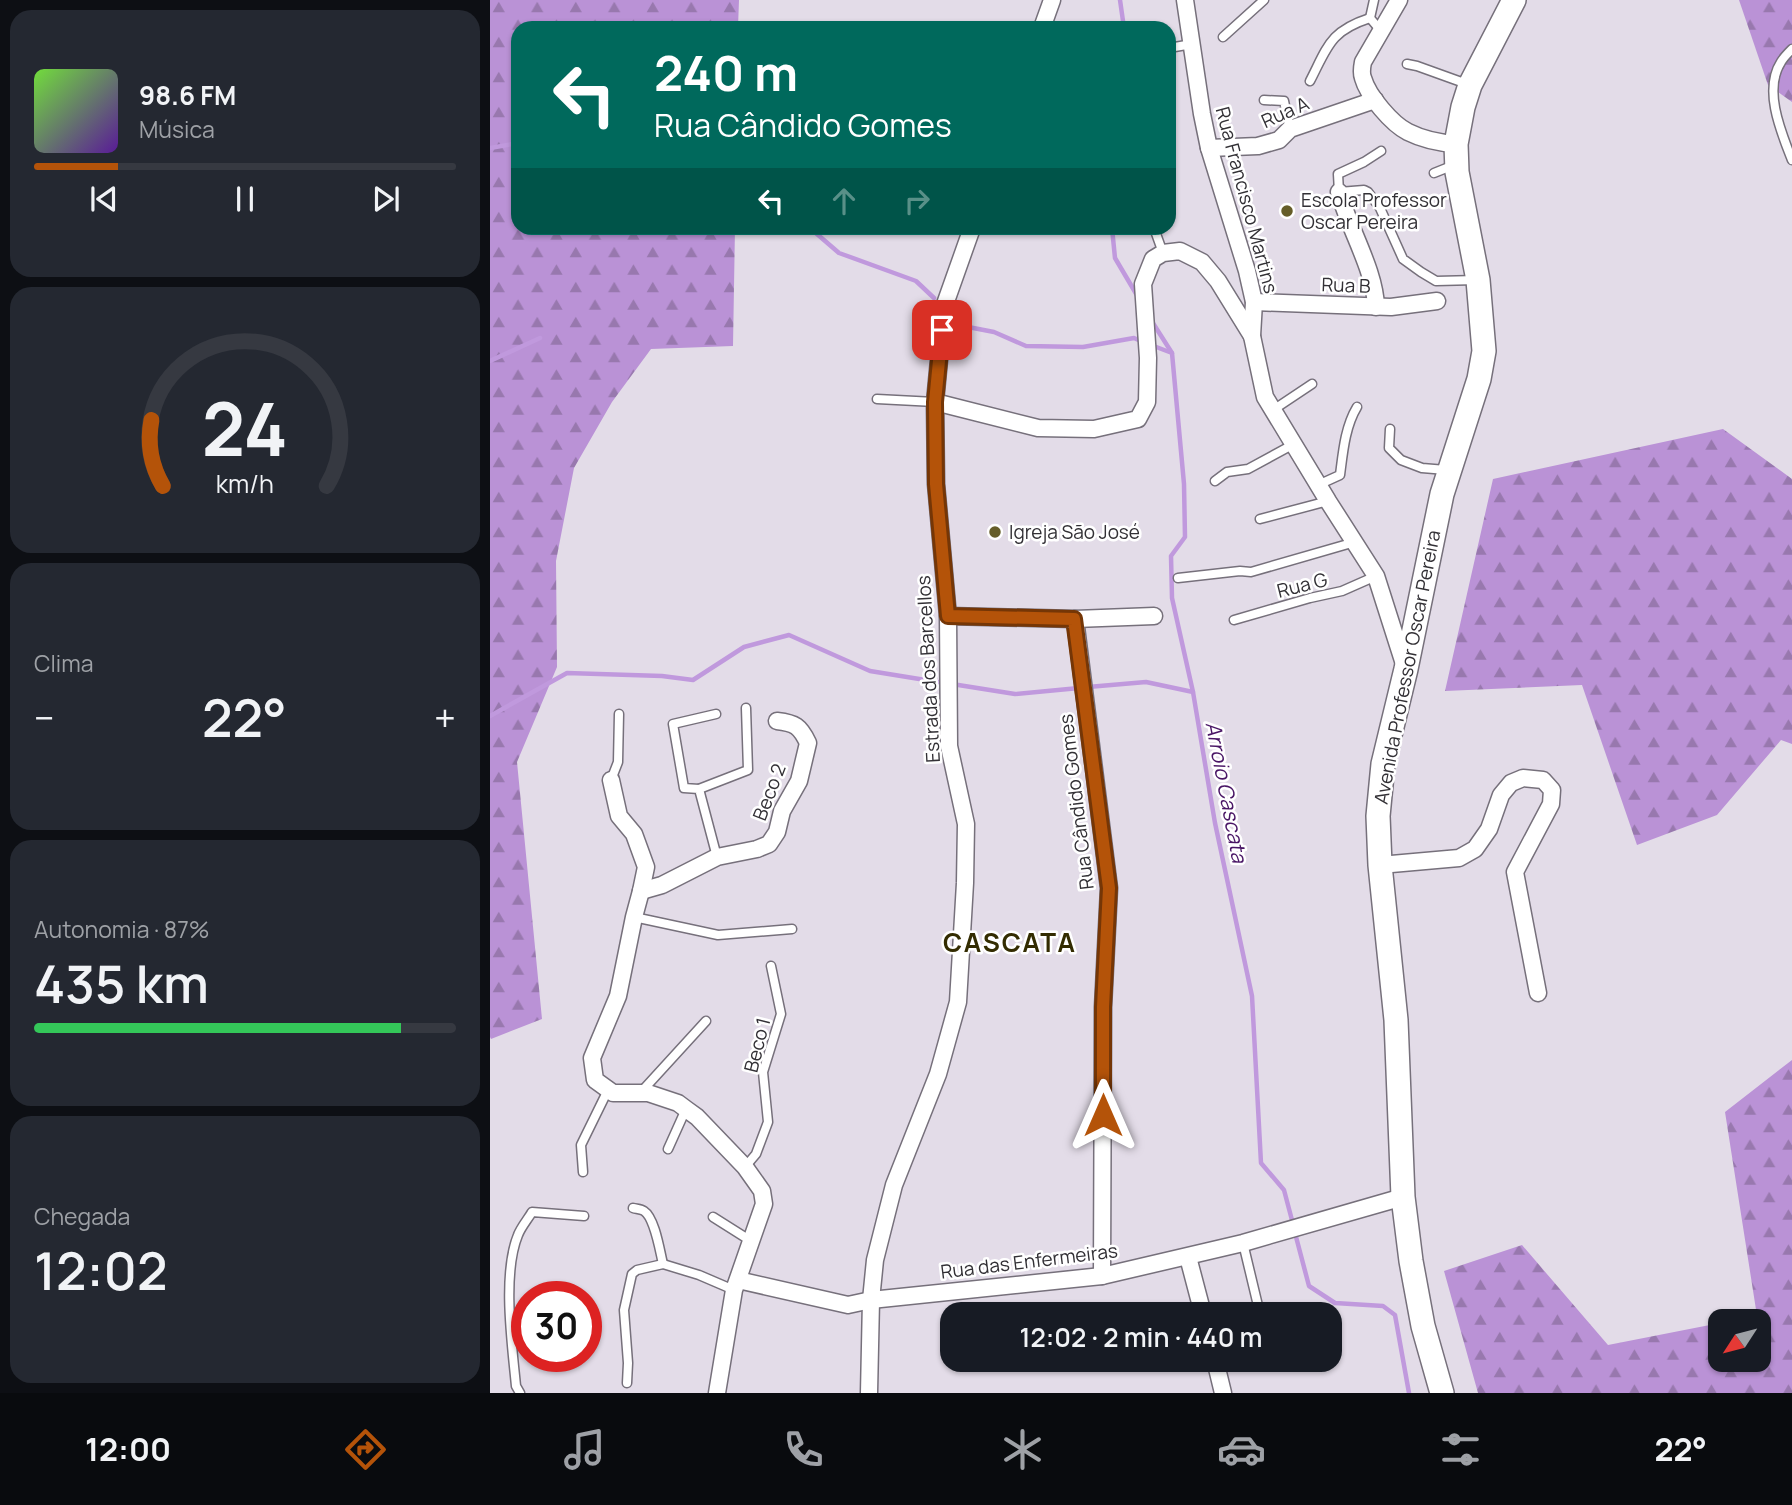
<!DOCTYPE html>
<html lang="pt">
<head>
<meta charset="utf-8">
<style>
  body { margin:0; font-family:Manrope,sans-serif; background:#242831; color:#f1f3f6; height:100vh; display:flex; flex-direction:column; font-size:26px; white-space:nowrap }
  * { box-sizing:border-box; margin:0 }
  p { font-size:23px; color:#9ea1a6 }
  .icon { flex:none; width:38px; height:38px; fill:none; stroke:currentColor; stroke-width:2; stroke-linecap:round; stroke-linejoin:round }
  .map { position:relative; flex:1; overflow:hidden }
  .panel { display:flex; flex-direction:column; gap:10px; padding:10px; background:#0d0f14; width:490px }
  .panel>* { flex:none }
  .top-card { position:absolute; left:21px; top:21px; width:665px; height:214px; border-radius:21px; box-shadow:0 2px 5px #0004; background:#00695c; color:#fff; overflow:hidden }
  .needle { width:46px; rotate:234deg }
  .tools { position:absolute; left:1218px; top:1309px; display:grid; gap:14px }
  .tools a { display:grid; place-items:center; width:63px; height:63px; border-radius:14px; background:#171b24; box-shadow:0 2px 5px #0004; font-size:35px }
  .speed { position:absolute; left:21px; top:1281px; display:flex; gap:14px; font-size:35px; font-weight:700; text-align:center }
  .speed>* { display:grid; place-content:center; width:91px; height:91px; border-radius:50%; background:#171b24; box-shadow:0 2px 5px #0004; line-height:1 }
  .speed .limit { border:10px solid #d22; background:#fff; color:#111 }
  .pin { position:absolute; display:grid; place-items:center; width:60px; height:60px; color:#fff; margin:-30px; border-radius:14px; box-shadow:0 4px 10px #0006 }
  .me { position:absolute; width:77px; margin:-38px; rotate:0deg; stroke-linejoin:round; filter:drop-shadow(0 0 5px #0008) }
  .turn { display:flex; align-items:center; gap:24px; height:147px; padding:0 28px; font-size:32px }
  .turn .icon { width:91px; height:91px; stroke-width:2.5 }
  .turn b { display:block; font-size:49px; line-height:60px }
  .lanes { display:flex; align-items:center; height:66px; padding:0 28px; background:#0003; justify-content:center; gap:35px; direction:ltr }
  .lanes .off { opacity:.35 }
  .big { font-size:52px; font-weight:600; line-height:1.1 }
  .panel .tile { flex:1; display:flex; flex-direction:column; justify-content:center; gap:10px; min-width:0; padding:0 24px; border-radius:21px; background:#242831 }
  .panel .dial { align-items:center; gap:0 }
  .dial svg { height:182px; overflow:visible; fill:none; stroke:#363941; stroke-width:7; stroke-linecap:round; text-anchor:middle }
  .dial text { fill:#f1f3f6; stroke:none }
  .song { display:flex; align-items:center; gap:21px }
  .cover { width:84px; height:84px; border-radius:10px; background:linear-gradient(135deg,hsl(100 70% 55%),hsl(270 70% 35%)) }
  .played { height:7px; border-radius:4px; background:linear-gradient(90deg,#b45309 20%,#363941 20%) }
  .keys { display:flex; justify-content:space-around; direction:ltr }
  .heat { display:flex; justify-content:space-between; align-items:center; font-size:38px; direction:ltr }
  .charge { height:10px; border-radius:5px; background:linear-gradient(90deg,#34c759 87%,#363941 0) }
  .trip { position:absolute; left:450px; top:1302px; width:402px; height:70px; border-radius:21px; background:#171b24; box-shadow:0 2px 5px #0004; font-weight:600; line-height:70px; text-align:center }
  .tab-bar { display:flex; height:112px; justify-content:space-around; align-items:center; background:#090b0e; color:#9ea1a6 }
  .tab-bar .icon { width:49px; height:49px }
  .tab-bar .current { color:#b45309 }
  .tab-bar b { font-size:32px; color:#f1f3f6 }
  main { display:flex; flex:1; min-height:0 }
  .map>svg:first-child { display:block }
</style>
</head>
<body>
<main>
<section class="panel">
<div class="tile">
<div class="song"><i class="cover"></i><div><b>98.6 FM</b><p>Música</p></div></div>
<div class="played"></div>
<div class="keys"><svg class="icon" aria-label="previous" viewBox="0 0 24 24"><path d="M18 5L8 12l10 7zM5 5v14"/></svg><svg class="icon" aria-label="pause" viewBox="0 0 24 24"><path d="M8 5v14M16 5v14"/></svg><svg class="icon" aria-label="next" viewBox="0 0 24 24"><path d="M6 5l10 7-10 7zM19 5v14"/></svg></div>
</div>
<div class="tile dial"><svg viewBox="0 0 100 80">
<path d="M14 69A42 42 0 1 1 86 69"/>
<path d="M14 69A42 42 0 0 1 9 40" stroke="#b45309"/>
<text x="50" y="56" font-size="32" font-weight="700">24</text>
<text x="50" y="72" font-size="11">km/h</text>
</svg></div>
<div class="tile"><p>Clima</p>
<div class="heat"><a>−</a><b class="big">22°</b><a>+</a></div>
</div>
<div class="tile"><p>Autonomia · 87%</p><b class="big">435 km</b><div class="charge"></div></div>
<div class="tile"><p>Chegada</p><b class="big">12:02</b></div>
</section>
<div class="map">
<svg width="1302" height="1393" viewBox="0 0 1302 1393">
  <defs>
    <pattern id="forest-firs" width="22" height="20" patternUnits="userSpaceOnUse" patternTransform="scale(1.75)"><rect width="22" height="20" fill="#ba92d6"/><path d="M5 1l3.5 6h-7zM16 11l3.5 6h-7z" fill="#9878ae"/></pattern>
  </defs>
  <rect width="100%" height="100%" fill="#e3dce8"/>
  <g fill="url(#forest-firs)">
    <polygon points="0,0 249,0 248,28 28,28 28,228 245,228 243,346 161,349 122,402 84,468 66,561 67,667 27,762 52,1019 1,1039 0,1037"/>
    <polygon points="1249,0 1302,0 1302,102 1278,85"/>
    <polygon points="1233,429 1302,479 1302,744 1291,740 1227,815 1147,845 1092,685 955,691 1003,479"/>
    <polygon points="1302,1060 1302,1393 988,1393 954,1271 1032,1245 1118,1345 1230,1323 1230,1360 1269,1360 1269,1321 1241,1321 1267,1316 1235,1112"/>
  </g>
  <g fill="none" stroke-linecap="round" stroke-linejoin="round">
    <g stroke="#c099dd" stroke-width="4.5">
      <polyline points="630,0 634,28"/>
      <polyline points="0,148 28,143"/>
      <polyline points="320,228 349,253 426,281 444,298"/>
      <polyline points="622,228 625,258 648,297"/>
      <polyline points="464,317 473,326 504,332 536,346 593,347 644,338 653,342"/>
      <polyline points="661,320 682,353"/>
      <polyline points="661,345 682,353 694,484 695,537 681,556 682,598 703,692 725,823 762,996 771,1163 794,1190 803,1224"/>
      <polyline points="0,361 50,338"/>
      <polyline points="462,684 525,694 589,688"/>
      <polyline points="598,687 656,682 703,692"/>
      <polyline points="0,716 77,673 172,676 203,680 254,647 299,635 380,671 454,683"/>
      <polyline points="805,1233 819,1286 845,1303 893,1306 905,1315 919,1393"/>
    </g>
    <g stroke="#76707b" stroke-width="11">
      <g id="service">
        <polyline points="884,0 880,18 891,31"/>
        <polyline points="733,37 774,0"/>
        <polyline points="679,48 702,44"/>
        <path d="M1302,49C1298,53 1293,58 1291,62C1273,90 1291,132 1302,160"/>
        <polyline points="917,64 927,66 977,84"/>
        <path d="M820,81C838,46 840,31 880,18"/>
        <polyline points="774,100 794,101 800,129"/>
        <polyline points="891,151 874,162 848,174 849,192 874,190 878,192 890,208 913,259 931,272 946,281 987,280"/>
        <polyline points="944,173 964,165"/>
        <polyline points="664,228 673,253"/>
        <polyline points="387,399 445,402"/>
        <polyline points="783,410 822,384"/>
        <polyline points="900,429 899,448 911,460 932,468 956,470"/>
        <polyline points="725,481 737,472 758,469 804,444"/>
        <path d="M828,485L850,475C853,452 855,427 867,407"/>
        <polyline points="770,519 838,501"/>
        <polyline points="688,578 750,571 761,572 865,542"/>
        <polyline points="744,620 820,598 852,591 886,576"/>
        <polyline points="226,714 183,724 194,788 209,789 227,857"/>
        <polyline points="121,780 128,762 129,714"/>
        <polyline points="209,789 258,770 256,708"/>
        <polyline points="144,917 228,935 302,929"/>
        <polyline points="152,1091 216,1021"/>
        <polyline points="178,1149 196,1109"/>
        <polyline points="255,1167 266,1154 278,1122 273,1072 291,1014 281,966"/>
        <polyline points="93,1172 91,1145 118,1090"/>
        <path d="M143,1208C147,1209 151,1209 154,1211C165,1218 170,1252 173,1264"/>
        <polyline points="223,1217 261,1241"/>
        <polyline points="753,1243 770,1314"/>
        <polyline points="137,1383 138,1363 134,1310 142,1274 147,1270 173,1264 209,1275 244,1290"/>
        <path d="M30,1393L26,1386C22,1344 12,1274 28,1235C31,1227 38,1219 42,1212L94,1216"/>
      </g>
    </g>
    <g stroke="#76707b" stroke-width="19">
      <g id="minor">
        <polyline points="695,0 712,114 719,148 757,271 764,302 762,336 775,397 838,501 886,576 915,667"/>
        <path d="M909,0L873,62C872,67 871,73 873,78C878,96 902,124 918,132C934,140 950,143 966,144"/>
        <polyline points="552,28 562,0"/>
        <polyline points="719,148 768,146 789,140 800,129 885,100"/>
        <path d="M849,192C859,229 885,270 886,307"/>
        <polyline points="764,302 901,307 947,301"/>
        <polyline points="445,402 548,428 604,429 648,419 657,402 658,358 653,284 663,259 673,253 690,251 712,262 728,281 762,336"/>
        <polyline points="458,616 585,619 664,616"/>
        <polyline points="585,619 619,888 613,1007 612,1276"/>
        <polyline points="121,780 129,816 144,834 156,867 151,891 144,917 128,996 102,1058 105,1080 123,1093 158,1093 188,1103 196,1109 207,1117 255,1167 272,1191 274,1204 244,1290 227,1393"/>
        <polyline points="890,865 969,858 985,849 999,829 1011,795 1021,783 1033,778 1053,780 1062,790 1061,804 1025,872 1048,993"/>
        <path d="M151,891L172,885L227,857L267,849L279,844L287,832L292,811L309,781L318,743C310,726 305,723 287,721"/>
        <polyline points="698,1257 713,1314"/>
        <polyline points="248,1280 358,1305 381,1300 612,1276 753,1243 913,1197"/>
        <polyline points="725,1360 733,1393"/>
        <polyline points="379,1393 381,1300 385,1260 404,1185 448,1074 468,1002 475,883 476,824 459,746 458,616 446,484 445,402 454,307 482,228"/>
      </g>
    </g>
    <g stroke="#76707b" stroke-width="26">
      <polyline id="secondary" points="952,1393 933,1326 921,1261 913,1197 906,1020 890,865 888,816 893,764 916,669 952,494 989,379 994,351 988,280 967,172 966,144 973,107 980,85 1024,0"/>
    </g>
    <use href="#service" stroke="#fff" stroke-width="8"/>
    <use href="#minor" stroke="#fff" stroke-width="16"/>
    <use href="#secondary" stroke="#fff" stroke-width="23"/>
  </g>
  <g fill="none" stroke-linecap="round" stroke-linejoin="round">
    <g stroke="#753606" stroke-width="18">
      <polyline id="route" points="452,330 445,402 446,484 458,616 584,619 619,888 613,1007 613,1115"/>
    </g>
    <use href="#route" stroke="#b45309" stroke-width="12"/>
  </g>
  <g fill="#655d29" stroke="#fff" stroke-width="2.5">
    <circle cx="797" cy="211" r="7"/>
    <circle cx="505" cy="532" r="7"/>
  </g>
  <g text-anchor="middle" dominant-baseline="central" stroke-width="5" stroke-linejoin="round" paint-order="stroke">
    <g font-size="19" fill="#323035" stroke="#fff">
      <text transform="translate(795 112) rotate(-24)">Rua A</text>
      <text transform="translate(757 200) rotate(75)">Rua Francisco Martins</text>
      <text transform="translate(856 285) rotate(2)">Rua B</text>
      <text transform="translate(812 585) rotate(-14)">Rua G</text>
      <text transform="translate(917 667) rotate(-79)">Avenida Professor Oscar Pereira</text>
      <text transform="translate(438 669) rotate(-93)">Estrada dos Barcellos</text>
      <text transform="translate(279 792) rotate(-69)">Beco 2</text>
      <text transform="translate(586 802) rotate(-97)">Rua Cândido Gomes</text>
      <text transform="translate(267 1045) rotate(-76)">Beco 1</text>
      <text transform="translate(539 1261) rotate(-7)">Rua das Enfermeiras</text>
    </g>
    <g font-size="19" fill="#323035" stroke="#fff" text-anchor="start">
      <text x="811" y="200">Escola Professor<tspan x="811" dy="22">Oscar Pereira</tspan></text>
      <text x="519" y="532">Igreja São José</text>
    </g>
    <g font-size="21" font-style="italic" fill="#491565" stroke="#fff">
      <text transform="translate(737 792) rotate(79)">Arroio Cascata</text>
    </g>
    <g font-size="26" font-weight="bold" letter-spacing="2" fill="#332c01" stroke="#fff">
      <text x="520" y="942">CASCATA</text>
    </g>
  </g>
</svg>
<div class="tools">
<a><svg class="needle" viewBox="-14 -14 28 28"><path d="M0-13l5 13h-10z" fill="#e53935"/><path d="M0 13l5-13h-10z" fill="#9ea1a6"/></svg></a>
</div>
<div class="speed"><div class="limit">30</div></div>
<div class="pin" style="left:452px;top:330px;background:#d93025"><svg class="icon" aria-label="arrive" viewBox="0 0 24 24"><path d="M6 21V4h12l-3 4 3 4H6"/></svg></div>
<svg class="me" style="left:613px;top:1115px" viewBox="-20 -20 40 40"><path d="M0-17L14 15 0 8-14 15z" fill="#b45309" stroke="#fff" stroke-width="4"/></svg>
<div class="trip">12:02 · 2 min · 440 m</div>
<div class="top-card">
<div class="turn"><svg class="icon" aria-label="left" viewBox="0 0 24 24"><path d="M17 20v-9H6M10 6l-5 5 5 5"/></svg><div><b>240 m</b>Rua Cândido Gomes</div></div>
<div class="lanes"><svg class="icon" aria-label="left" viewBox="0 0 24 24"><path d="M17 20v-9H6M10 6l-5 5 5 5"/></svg><svg class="icon off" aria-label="ahead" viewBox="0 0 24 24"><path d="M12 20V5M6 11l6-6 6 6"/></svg><svg class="icon off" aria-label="right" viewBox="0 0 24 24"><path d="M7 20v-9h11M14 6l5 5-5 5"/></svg></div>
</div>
</div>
</main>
<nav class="tab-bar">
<b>12:00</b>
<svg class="icon current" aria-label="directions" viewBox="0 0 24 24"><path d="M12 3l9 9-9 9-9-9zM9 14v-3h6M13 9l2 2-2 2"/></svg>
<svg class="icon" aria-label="music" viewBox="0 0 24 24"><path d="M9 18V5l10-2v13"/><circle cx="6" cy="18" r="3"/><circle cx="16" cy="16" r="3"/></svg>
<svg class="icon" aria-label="phone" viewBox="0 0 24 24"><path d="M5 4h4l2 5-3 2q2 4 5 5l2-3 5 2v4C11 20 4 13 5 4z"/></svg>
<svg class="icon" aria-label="climate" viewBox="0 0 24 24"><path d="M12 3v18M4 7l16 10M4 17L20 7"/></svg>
<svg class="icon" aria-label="car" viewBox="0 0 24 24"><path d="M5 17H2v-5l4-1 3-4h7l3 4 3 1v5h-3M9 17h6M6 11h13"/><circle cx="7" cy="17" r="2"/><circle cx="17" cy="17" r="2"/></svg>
<svg class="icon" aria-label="filters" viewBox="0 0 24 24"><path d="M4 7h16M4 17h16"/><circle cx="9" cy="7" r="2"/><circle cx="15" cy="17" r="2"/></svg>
<b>22°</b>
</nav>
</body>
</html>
